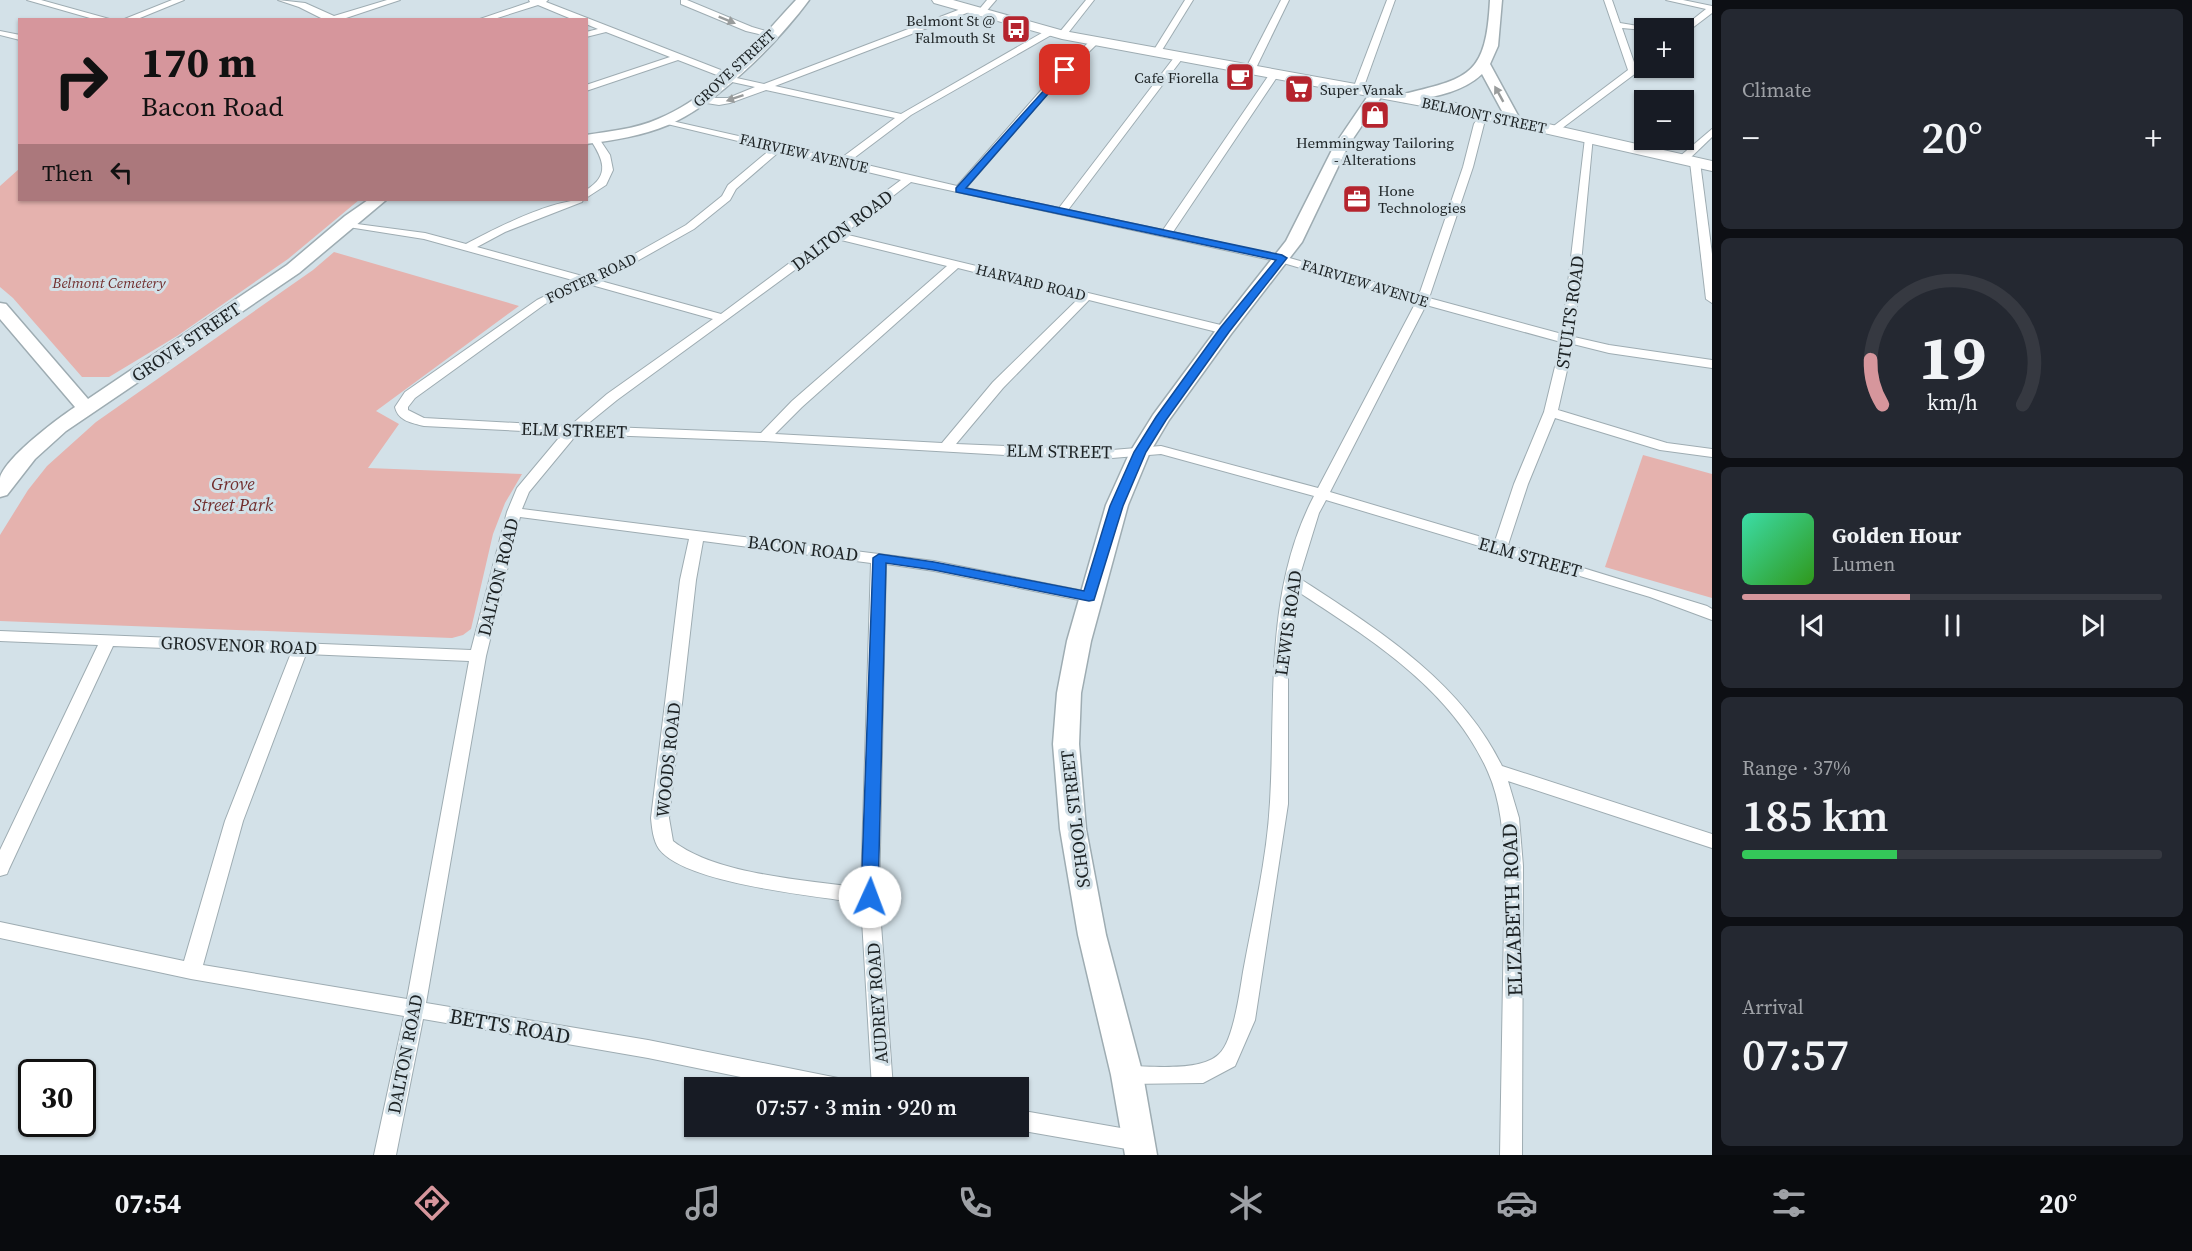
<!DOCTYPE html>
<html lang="en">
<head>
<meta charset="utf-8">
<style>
  body { margin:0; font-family:"Source Serif 4",serif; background:#242831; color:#f1f3f6; height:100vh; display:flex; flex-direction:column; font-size:22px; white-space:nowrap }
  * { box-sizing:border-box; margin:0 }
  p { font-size:20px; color:#9ea1a6 }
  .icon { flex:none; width:33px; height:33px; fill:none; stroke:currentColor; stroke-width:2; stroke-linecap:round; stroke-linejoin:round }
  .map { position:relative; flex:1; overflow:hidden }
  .side { display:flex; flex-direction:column; gap:9px; padding:9px; background:#0d0f14; width:480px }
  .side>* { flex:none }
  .hud { position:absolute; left:18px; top:18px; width:570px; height:183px; border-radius:0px; box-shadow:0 2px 4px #0004; background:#d6969c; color:#111; overflow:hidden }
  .tools { position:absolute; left:1634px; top:18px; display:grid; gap:12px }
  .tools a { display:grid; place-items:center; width:60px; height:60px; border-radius:0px; background:#171b24; box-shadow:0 2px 4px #0004; font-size:30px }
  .speed { position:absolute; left:18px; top:1059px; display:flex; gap:12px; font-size:30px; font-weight:700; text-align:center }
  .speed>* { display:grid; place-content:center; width:78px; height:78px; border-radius:50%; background:#171b24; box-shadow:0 2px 4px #0004; line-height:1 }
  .speed .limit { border:3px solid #111; border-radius:9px; background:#fff; color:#111 }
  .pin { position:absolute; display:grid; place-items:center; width:51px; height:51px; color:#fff; margin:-26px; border-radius:12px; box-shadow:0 3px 9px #0006 }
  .me { position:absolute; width:66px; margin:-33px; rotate:2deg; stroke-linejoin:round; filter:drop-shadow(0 0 4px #0008) }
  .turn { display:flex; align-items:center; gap:21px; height:126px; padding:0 24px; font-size:27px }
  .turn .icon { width:78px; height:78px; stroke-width:2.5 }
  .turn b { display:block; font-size:42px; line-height:51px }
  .then { display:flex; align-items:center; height:57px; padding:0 24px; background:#0003; gap:12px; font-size:22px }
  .big { font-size:45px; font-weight:600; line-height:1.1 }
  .side .widget { flex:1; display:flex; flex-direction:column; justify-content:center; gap:9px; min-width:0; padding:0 21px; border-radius:9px; background:#242831 }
  .side .dial { align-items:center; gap:0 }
  .dial svg { height:156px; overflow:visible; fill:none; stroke:#363941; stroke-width:7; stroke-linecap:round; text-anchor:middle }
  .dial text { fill:#f1f3f6; stroke:none }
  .song { display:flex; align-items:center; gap:18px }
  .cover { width:72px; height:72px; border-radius:9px; background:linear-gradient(135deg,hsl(160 70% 55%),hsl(110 70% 35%)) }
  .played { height:6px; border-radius:3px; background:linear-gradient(90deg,#d6969c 40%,#363941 40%) }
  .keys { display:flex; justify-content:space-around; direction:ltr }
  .heat { display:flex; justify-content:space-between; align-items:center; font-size:33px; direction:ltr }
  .charge { height:9px; border-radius:4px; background:linear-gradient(90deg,#34c759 37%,#363941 0) }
  .trip { position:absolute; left:684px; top:1077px; width:345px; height:60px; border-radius:0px; background:#171b24; box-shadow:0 2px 4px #0004; font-weight:600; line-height:60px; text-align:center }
  .tab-bar { display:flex; height:96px; justify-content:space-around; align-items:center; background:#090b0e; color:#9ea1a6 }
  .tab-bar .icon { width:42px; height:42px }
  .tab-bar .current { color:#d6969c }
  .tab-bar b { font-size:27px; color:#f1f3f6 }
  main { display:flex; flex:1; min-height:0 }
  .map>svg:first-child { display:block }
</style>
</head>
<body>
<main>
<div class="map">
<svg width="1712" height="1155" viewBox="0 0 1712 1155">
  <rect width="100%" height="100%" fill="#d3e1e8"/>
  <g fill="#e5b2ae">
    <polygon points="19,169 20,200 359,200 288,259 177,336 109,377 82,377 13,298 0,287 0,186"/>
    <polygon points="334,252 519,306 376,411 399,424 368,468 522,474 505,503 493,534 471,629 463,635 452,638 0,621 0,535 28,490 47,466 96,422 313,270"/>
    <polygon points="1643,455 1712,474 1712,598 1605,567"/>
  </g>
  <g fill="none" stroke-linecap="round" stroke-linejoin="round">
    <g stroke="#9eacb2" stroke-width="2">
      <g id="street">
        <polygon points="27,0 41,0 113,20 97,20"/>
        <polygon points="172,0 184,0 135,20 122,20"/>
        <polygon points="278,0 305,3 334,16 387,0 400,0 340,20 325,20 299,7"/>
        <path d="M529,0H548L546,2L731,74L732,77L764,84L966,7H972V11L775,86L901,114L1047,30H1053V34L911,115L850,161L957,186L1051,79L1092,39H1098V43L1057,83L966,188L1059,208L1176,55H1182V59L1068,210L1163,230L1271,72H1277L1279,74L1173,232L1286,257L1419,295L1463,167L1474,124L1481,113H1487L1489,115L1484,124L1473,167L1429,298L1562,334L1585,138L1593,136L1574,337L1609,345L1712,360V368L1609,353L1573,344L1558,410L1667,443L1712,449V457L1660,450L1555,418L1528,484L1508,545L1707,606L1712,609V620L1650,597L1326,500L1319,513L1299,578C1377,629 1460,680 1502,766L1712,834V848L1508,781L1519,818L1523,866L1522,1155H1500L1505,866C1503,834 1501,801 1488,772C1452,689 1369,638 1297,591L1288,673V804L1255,1020L1235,1066L1203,1083L1127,1084L1120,1081L1117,1075L1120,1069L1127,1066C1152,1066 1201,1072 1219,1054C1233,1042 1240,991 1243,972C1253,917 1267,859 1270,802C1276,699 1264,591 1314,496L1161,454L1112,458L1022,456L764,441L577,434L529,492L522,509L934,561L1089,592L1097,597L1089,602L934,571L886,564L879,897L893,1088H872L861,903C817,896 685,884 659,849C653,840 652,828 651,818L680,580L689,539L520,517L486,656L426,1003L648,1040L843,1079L850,1081L853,1088H795L648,1058L423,1019L396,1155H374L404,1016L191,979L0,938V922L184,961L225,821L291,653L113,646L9,869L7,874L0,876V850L98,645L0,641V631L471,650L507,512L517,488L563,433L424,426C412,423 398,421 395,407L405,392L537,300L576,281L424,239L342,226V222L425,233L466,244C496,228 551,200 583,200L582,202L505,232L477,247L586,277L631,256L686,225L722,196L728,185L771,149L663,123V119L840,159L895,118L766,90L730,103L719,105L700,102V98H728L755,87L723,80L722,77L678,60L586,91V85L670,57L606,32L586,37V32L598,29L586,24V20H574L538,5L491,20H477L530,2ZM780,151L901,180L721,314L597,280L639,260L694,229L730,200L736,189ZM911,182L1280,262L1416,302L1318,488L1161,446L1112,450L956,444L1003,388L1089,300L1225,334L1231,330L1229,327L844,234ZM837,239L947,266L792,401L761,433L585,426L617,400ZM958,268L1079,298L993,382L942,443L775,434L802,407ZM588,284L713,319L607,394L570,426L424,418L408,410V407L415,398L545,304ZM1426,305L1561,342L1544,412L1514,484L1495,541L1330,492ZM703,541L871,563L861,888C807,880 716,875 673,841L669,818L696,580ZM306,654L469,661L407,999L203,965L243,821Z"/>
        <polygon points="681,0 687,0 752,27 776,34 772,37 746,31 681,4"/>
        <polygon points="987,0 996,0 984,14 978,14 977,12"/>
        <polygon points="1086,0 1094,0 1065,37 1059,37 1059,33"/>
        <polygon points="1185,0 1193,0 1159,55 1153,55 1152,53"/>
        <polygon points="1281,0 1289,0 1255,70 1247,72 1245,70"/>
        <polygon points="1387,0 1395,0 1363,89 1355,91 1353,89"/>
        <polygon points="1604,0 1612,0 1620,23 1650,28 1644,30 1622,28 1635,65 1644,60 1644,67 1557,132 1551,132 1551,128 1628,70"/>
        <polygon points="1666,0 1683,0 1712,6 1712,13 1683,35 1682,28 1706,9"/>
        <polygon points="0,31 20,35 20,40 0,35"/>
        <polygon points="1712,129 1712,137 1687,161 1679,161 1679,157"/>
        <path d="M595,136L598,137L610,155L613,170L606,185L586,198V190C611,175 603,159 590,139Z"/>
        <polygon points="1695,159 1700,162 1712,254 1712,303 1706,299 1690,162"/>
        <polygon points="1018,1110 1138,1131 1146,1134 1149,1141 1146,1148 1138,1151 1018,1130 1010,1126 1018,1126"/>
      </g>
    </g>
    <g stroke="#9eacb2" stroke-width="3">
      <g id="secondary">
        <path d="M796,0H809C778,42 716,105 668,125C642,136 614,140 586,144V135C611,131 635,129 658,119C714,96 756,43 796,0Z"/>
        <path d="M1490,0H1502L1498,46L1490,64L1521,121L1519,124H1509L1482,74C1462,93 1432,97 1405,102L1400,101L1398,98L1400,95C1469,78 1486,77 1490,0Z"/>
        <polygon points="1377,89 1384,93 1348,146 1302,242 1231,334 1169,420 1150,452 1128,505 1091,641 1081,693 1079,744 1086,829 1106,935 1143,1075 1157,1155 1125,1155 1111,1075 1078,935 1060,829 1053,744 1057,693 1067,641 1106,505 1130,452 1153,415 1219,326 1286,241 1334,146 1372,90"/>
        <path d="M368,200H386L299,273L66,431L35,459L7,495L0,497C0,492 0,484 0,478C5,458 57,419 75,407L0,319V303L6,304L88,399L287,265L345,216Z"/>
      </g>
    </g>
    <g stroke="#9eacb2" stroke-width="2">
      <polygon id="primary" points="932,0 953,0 1064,31 1433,98 1712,161 1712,171 1433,108 1062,39 934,3"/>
    </g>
    <use href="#street" fill="#fff" fill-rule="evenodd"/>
    <use href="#secondary" fill="#fff" fill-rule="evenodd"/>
    <use href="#primary" fill="#fff" fill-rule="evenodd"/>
  </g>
  <defs><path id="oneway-solid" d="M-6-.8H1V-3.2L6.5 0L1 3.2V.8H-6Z" transform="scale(1.5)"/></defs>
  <g fill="#999c9c">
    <use href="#oneway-solid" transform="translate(727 20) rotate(22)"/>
    <use href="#oneway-solid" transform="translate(1499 94) rotate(-119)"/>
    <use href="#oneway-solid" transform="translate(735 98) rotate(161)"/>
  </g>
  <polygon fill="#1a73e8" stroke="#114b97" stroke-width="1.5" points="1065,67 1068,68 1068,71 966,188 1282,255 1287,258 1229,332 1166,420 1146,452 1123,506 1094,600 1089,601 934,570 886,563 878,897 876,902 870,904 864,902 861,897 873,558 879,554 934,562 1084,591 1110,506 1134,452 1156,417 1221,327 1276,260 956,192 956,188"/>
  <defs>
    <g id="bus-square" transform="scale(1.5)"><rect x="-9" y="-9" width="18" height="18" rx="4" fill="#b5242e" stroke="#d3e1e8"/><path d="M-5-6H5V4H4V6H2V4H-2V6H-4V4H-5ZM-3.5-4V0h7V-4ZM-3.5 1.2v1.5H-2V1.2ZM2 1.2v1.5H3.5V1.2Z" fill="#fff"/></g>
    <g id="cafe-square" transform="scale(1.5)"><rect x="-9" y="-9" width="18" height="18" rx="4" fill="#b5242e" stroke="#d3e1e8"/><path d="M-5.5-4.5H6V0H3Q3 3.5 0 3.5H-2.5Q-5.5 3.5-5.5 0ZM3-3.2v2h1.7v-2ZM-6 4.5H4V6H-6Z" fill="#fff"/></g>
    <g id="supermarket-square" transform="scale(1.5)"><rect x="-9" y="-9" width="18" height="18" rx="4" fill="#b5242e" stroke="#d3e1e8"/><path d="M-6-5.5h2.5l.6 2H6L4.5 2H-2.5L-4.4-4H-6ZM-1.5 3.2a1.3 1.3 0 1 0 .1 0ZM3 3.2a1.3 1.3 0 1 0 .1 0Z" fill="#fff"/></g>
    <g id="shop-square" transform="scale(1.5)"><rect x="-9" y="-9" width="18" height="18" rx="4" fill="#b5242e" stroke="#d3e1e8"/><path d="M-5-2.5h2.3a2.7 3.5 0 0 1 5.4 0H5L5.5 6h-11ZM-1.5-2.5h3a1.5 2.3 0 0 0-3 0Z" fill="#fff"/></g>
    <g id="office-square" transform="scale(1.5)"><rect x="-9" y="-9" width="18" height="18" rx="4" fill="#b5242e" stroke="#d3e1e8"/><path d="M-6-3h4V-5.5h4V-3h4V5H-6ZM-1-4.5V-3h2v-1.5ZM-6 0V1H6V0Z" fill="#fff"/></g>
  </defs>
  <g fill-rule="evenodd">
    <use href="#bus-square" x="1016" y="29"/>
    <use href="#cafe-square" x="1240" y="77"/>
    <use href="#supermarket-square" x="1299" y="89"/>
    <use href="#shop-square" x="1375" y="115"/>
    <use href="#office-square" x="1357" y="199"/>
  </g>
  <g text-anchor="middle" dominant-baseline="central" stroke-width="6" stroke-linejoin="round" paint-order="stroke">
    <g font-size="15" fill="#1c2224" stroke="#d3e1e8" text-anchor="end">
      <text x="995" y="20">Belmont St @<tspan x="995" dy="17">Falmouth St</tspan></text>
      <text x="1219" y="77">Cafe Fiorella</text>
      <text x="1320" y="89" text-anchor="start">Super Vanak</text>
      <text x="1375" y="142" text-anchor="middle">Hemmingway Tailoring<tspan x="1375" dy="17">- Alterations</tspan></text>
      <text x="1378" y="190" text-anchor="start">Hone<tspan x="1378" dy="17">Technologies</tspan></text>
    </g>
    <g font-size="15" fill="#1c2224" stroke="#d3e1e8">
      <text transform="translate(734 68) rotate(-43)">GROVE STREET</text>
      <text transform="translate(1484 115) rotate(12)">BELMONT STREET</text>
      <text transform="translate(804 153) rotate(13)">FAIRVIEW AVENUE</text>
      <text transform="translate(591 278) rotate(-25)">FOSTER ROAD</text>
      <text transform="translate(1031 282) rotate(14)">HARVARD ROAD</text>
      <text transform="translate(1365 283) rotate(17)">FAIRVIEW AVENUE</text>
    </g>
    <g font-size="15" font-style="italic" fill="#712e2d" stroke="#d3e1e8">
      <text x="109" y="282">Belmont Cemetery</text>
    </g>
    <g font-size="18" fill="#1c2224" stroke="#d3e1e8">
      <text transform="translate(842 230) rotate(-37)">DALTON ROAD</text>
      <text transform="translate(1570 312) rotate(-82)">STULTS ROAD</text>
      <text transform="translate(186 342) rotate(-34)">GROVE STREET</text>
      <text transform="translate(574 430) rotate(2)">ELM STREET</text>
      <text transform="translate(1059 451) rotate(1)">ELM STREET</text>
      <text transform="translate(803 548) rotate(7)">BACON ROAD</text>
      <text transform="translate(1530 557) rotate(16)">ELM STREET</text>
      <text transform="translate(498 577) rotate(-76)">DALTON ROAD</text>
      <text transform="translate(1288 623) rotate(-82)">LEWIS ROAD</text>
      <text transform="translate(239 645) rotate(2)">GROSVENOR ROAD</text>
      <text transform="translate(668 760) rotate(-84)">WOODS ROAD</text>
      <text transform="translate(1075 819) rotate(-97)">SCHOOL STREET</text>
      <text transform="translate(877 1003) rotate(-94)">AUDREY ROAD</text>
      <text transform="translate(405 1054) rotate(-79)">DALTON ROAD</text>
    </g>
    <g font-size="18" font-style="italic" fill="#712e2d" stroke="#d3e1e8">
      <text x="233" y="483">Grove<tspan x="233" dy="21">Street Park</tspan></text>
    </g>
    <g font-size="21" fill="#1c2224" stroke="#d3e1e8">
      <text transform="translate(1512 910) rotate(-92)">ELIZABETH ROAD</text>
      <text transform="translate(510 1026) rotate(10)">BETTS ROAD</text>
    </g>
  </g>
</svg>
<div class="tools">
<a>+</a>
<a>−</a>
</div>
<div class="speed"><div class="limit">30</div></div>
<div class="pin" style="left:1065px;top:70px;background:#d93025"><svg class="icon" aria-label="arrive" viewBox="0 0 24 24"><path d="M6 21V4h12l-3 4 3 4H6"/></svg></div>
<svg class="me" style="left:870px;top:897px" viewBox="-20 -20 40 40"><circle r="19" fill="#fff"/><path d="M0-13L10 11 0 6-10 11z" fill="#1a73e8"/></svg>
<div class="trip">07:57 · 3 min · 920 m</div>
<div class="hud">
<div class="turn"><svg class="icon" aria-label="right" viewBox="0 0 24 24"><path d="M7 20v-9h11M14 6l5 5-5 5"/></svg><div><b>170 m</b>Bacon Road</div></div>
<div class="then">Then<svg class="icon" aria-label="left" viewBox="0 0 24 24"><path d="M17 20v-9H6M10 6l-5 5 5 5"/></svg></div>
</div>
</div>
<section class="side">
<div class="widget"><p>Climate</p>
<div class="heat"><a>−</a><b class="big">20°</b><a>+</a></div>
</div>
<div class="widget dial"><svg viewBox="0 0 100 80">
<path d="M14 69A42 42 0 1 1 86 69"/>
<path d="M14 69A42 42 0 0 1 8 46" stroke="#d6969c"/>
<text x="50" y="56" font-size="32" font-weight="700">19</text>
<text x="50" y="72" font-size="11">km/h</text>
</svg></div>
<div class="widget">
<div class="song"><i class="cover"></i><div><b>Golden Hour</b><p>Lumen</p></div></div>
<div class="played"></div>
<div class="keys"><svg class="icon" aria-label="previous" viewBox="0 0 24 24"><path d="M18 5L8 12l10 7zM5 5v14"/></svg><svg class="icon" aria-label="pause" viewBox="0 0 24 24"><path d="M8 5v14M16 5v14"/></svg><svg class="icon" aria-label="next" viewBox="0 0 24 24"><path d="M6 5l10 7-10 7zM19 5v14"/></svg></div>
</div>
<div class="widget"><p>Range · 37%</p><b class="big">185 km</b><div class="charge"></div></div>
<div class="widget"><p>Arrival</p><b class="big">07:57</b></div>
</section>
</main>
<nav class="tab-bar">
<b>07:54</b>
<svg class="icon current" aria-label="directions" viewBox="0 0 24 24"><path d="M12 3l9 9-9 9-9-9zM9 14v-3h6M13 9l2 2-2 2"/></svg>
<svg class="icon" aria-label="music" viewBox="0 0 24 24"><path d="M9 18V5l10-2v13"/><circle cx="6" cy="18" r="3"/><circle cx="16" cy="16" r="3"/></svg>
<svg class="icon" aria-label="phone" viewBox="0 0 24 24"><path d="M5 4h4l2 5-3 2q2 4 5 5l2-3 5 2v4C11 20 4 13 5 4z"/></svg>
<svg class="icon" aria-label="climate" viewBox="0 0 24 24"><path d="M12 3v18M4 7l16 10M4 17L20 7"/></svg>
<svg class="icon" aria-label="car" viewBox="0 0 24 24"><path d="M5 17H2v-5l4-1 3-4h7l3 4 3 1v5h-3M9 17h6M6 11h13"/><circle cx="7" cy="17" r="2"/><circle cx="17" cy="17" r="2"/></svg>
<svg class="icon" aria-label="filters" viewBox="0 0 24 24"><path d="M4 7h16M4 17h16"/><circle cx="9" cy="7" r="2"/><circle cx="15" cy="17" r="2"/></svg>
<b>20°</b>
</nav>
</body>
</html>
